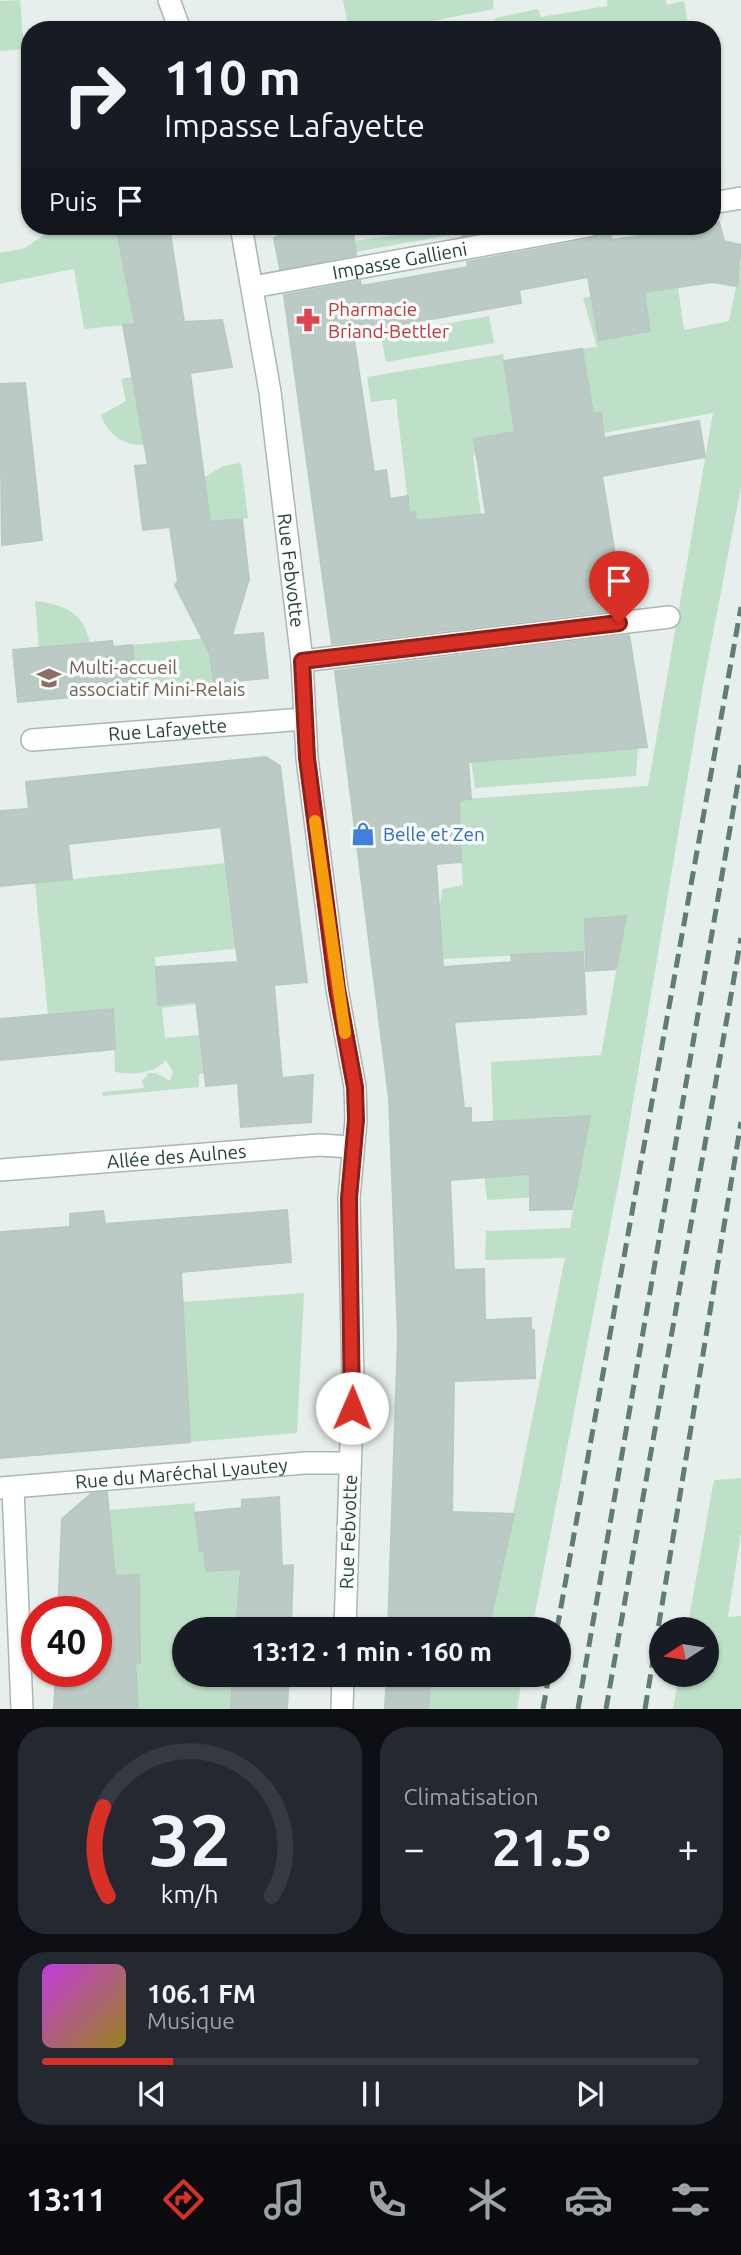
<!DOCTYPE html>
<html lang="fr">
<head>
<meta charset="utf-8">
<style>
  body { margin:0; font-family:Ubuntu,sans-serif; background:#242831; color:#f1f3f6; height:100vh; display:flex; flex-direction:column; font-size:26px; white-space:nowrap }
  * { box-sizing:border-box; margin:0 }
  p { font-size:23px; color:#9ea1a6 }
  .icon { flex:none; width:38px; height:38px; fill:none; stroke:currentColor; stroke-width:2; stroke-linecap:round; stroke-linejoin:round }
  .map { position:relative; height:1709px; overflow:hidden }
  .drawer { display:flex; flex-direction:column; gap:18px; padding:18px; background:#0d0f14; flex:1 }
  .drawer>* { flex:none }
  .banner { position:absolute; left:21px; top:21px; width:700px; height:214px; border-radius:28px; box-shadow:0 2px 5px #0004; background:#171b24; color:#f1f3f6; overflow:hidden }
  .needle { width:46px; rotate:258deg }
  .buttons { position:absolute; left:649px; top:1617px; display:grid; gap:14px }
  .buttons a { display:grid; place-items:center; width:70px; height:70px; border-radius:50%; background:#171b24; box-shadow:0 2px 5px #0004; font-size:35px }
  .speed { position:absolute; left:21px; top:1596px; display:flex; gap:14px; font-size:35px; font-weight:700; text-align:center }
  .speed>* { display:grid; place-content:center; width:91px; height:91px; border-radius:50%; background:#171b24; box-shadow:0 2px 5px #0004; line-height:1 }
  .speed .limit { border:10px solid #d22; background:#fff; color:#111 }
  .pin { position:absolute; display:grid; place-items:center; width:60px; height:60px; color:#fff; margin:-72px -30px; border-radius:50% 50% 50% 0; rotate:-45deg; box-shadow:0 0 7px #0007 }
  .pin .icon { rotate:45deg }
  .me { position:absolute; width:77px; margin:-38px; rotate:1deg; stroke-linejoin:round; filter:drop-shadow(0 0 5px #0008) }
  .turn { display:flex; align-items:center; gap:24px; height:147px; padding:0 28px; font-size:32px }
  .turn .icon { width:91px; height:91px; stroke-width:2.5 }
  .turn b { display:block; font-size:49px; line-height:60px }
  .then { display:flex; align-items:center; height:66px; padding:0 28px; background:#0003; gap:14px; font-size:26px }
  .big { font-size:52px; font-weight:600; line-height:1.1 }
  .drawer .tile { flex:1; display:flex; flex-direction:column; justify-content:center; gap:10px; min-width:0; padding:0 24px; border-radius:28px; background:#242831 }
  .drawer .dial { align-items:center; gap:0 }
  .dial svg { height:182px; overflow:visible; fill:none; stroke:#363941; stroke-width:7; stroke-linecap:round; text-anchor:middle }
  .dial text { fill:#f1f3f6; stroke:none }
  .song { display:flex; align-items:center; gap:21px }
  .cover { width:84px; height:84px; border-radius:10px; background:linear-gradient(135deg,hsl(290 70% 55%),hsl(50 70% 35%)) }
  .played { height:7px; border-radius:4px; background:linear-gradient(90deg,#d93025 20%,#363941 20%) }
  .keys { display:flex; justify-content:space-around; direction:ltr }
  .heat { display:flex; justify-content:space-between; align-items:center; font-size:38px; direction:ltr }
  .drawer .tiles { flex:1; display:grid; gap:18px; grid-template-columns:1fr 1fr }
  .tile:last-child { grid-column:span 2 }
  .trip { position:absolute; left:172px; top:1617px; width:399px; height:70px; border-radius:35px; background:#171b24; box-shadow:0 2px 5px #0004; font-weight:600; line-height:70px; text-align:center }
  .tab-bar { display:flex; height:112px; justify-content:space-around; align-items:center; background:#090b0e; color:#9ea1a6 }
  .tab-bar .icon { width:49px; height:49px }
  .tab-bar .active { color:#d93025 }
  .tab-bar b { font-size:32px; color:#f1f3f6 }
  .map>svg:first-child { display:block }
</style>
</head>
<body>
<div class="map">
<svg width="741" height="1709" viewBox="0 0 741 1709">
  <rect width="100%" height="100%" fill="#e6efeb"/>
  <g fill="#bfe0c8">
    <polygon points="20,0 24,49 0,51 0,1"/>
    <polygon points="343,0 493,0 494,9 417,24 418,30 349,30"/>
    <polygon points="607,0 666,0 667,5 684,1 689,30 497,30 495,18 538,9 541,17 607,6"/>
    <polygon points="78,226 116,226 134,324 84,329 74,269 0,284 0,253 25,248 45,234 78,231"/>
    <polygon points="415,226 460,226 461,233 355,252 354,241 399,235"/>
    <polygon points="651,234 657,262 674,259 684,330 729,321 741,263 741,487 703,686 624,1155 532,1629 440,1629 441,1625 456,1625 457,1620 491,1621 565,1258 485,1260 486,1231 570,1228 576,1195 487,1200 480,1141 544,1133 543,1118 493,1121 491,1062 601,1055 626,916 585,919 586,952 443,959 439,916 442,889 463,885 460,842 424,802 648,786 713,413 603,433 593,413 582,349 597,347 583,298 613,290 619,336 650,331 636,237"/>
    <polygon points="489,316 494,343 386,362 381,336"/>
    <polygon points="503,354 514,431 474,440 476,455 473,456 481,515 420,554 415,512 409,513 396,399 371,402 367,377"/>
    <path d="M132,377L144,445C123,445 108,435 101,415L126,401L121,379Z"/>
    <polygon points="241,463 248,518 210,522 205,477 223,466"/>
    <path d="M35,601C85,606 90,629 94,674L39,648Z"/>
    <polygon points="208,638 214,683 137,691 132,645"/>
    <polygon points="638,748 636,776 475,788 471,759"/>
    <path d="M226,863L242,948L155,957L159,1005L197,1001L196,1004L162,1008L165,1038L199,1035L201,1044L219,1042L221,1071L199,1074V1087L103,1096L102,1092L144,1088L142,1081L149,1073H156L170,1081L173,1072L166,1060C154,1074 132,1075 115,1072L113,1009L48,1015L35,883Z"/>
    <polygon points="304,1293 297,1433 190,1442 183,1302"/>
    <polygon points="741,1478 741,1533 728,1617 741,1616 741,1709 673,1709 679,1675 707,1675 707,1629 687,1629 714,1480"/>
    <polygon points="194,1503 200,1551 247,1568 236,1629 184,1629 184,1675 233,1675 231,1709 134,1709 138,1706 135,1663 139,1663 139,1575 115,1576 109,1510"/>
    <polygon points="387,1675 523,1675 517,1709 429,1709 430,1688 387,1685"/>
  </g>
  <g fill="#bbcac4" stroke="#b8c9c2" stroke-width="2">
    <polygon points="719,222 724,241 741,245 737,286 713,282 644,292 650,331 599,340 588,277 519,290 521,303 353,333 374,472 386,470 390,499 408,496 409,513 415,512 416,521 486,514 474,439 515,432 504,361 582,349 593,413 601,413 604,438 699,421 705,457 602,476 624,609 332,644 284,295 360,281 361,286 468,267 467,262 591,239 598,235 602,226 610,226 611,240 712,226"/>
    <polygon points="116,226 169,226 184,322 222,320 232,367 190,373 210,522 242,519 249,579 232,635 202,638 175,585 178,581 170,527 143,530 135,466 148,465 123,325 135,324"/>
    <polygon points="303,226 352,226 356,255 280,269 274,238"/>
    <polygon points="460,226 517,226 462,236"/>
    <polygon points="25,383 42,540 2,545 0,384"/>
    <polygon points="263,633 268,678 214,683 210,654 202,638"/>
    <polygon points="629,635 647,747 468,762 471,799 459,800 461,862 436,864 443,967 512,962 511,955 583,952 586,1014 454,1022 464,1108 471,1108 471,1123 590,1116 572,1209 530,1210 530,1174 450,1180 454,1270 484,1269 485,1320 531,1318 531,1330 534,1330 535,1378 454,1381 452,1512 514,1514 490,1621 457,1620 456,1625 441,1625 440,1629 388,1629 398,1336 389,1098 335,671"/>
    <polygon points="112,641 113,647 132,645 137,691 18,702 13,650"/>
    <polygon points="266,757 280,766 307,982 274,985 282,1078 313,1075 311,1122 241,1127 238,1083 206,1086 196,1001 158,1005 156,967 238,962 221,827 68,844 72,879 0,886 0,811 29,809 26,782"/>
    <polygon points="626,916 616,969 586,971 585,919"/>
    <polygon points="113,1009 115,1049 0,1060 0,1019"/>
    <polygon points="287,1210 291,1262 181,1272 190,1442 0,1458 0,1232 70,1227 70,1214 103,1211 105,1224"/>
    <polygon points="107,1492 115,1576 139,1575 140,1663 135,1663 138,1706 134,1709 54,1709 56,1671 96,1671 96,1612 58,1612 62,1519 91,1494"/>
    <polygon points="279,1497 282,1566 293,1565 291,1629 236,1629 241,1569 206,1571 204,1551 200,1551 195,1513 242,1508 242,1500"/>
    <polygon points="233,1675 289,1675 287,1709 231,1709"/>
    <polygon points="387,1675 431,1675 428,1709 385,1709"/>
  </g>
  <g fill="none" stroke-linecap="round" stroke-linejoin="round">
    <g stroke="#a8b8b2" stroke-width="24">
      <g id="minor">
        <polyline points="712,203 741,198"/>
        <path id="s1" d="M253,287L589,226"/>
        <polyline points="302,661 669,617"/>
        <path id="s2" d="M32,740L304,719"/>
        <path id="s3" d="M0,1170L319,1145L352,1147"/>
        <path id="s4" d="M0,1488L305,1463H350"/>
        <polyline points="13,1488 22,1709"/>
      </g>
    </g>
    <g stroke="#a8b8b2" stroke-width="24">
      <g id="tertiary">
        <polyline points="169,0 180,30"/>
        <path id="s5" d="M241,226L270,392L302,661L307,758L337,989L355,1087L356,1120L349,1198L353,1381L345,1629"/>
        <polyline points="342,1709 343,1675"/>
      </g>
    </g>
    <use href="#minor" stroke="#fff" stroke-width="21"/>
    <use href="#tertiary" stroke="#fff" stroke-width="21"/>
    <g stroke="#5f7d75" stroke-width="5" stroke-dasharray="14 7" stroke-linecap="butt">
      <polyline points="557,1629 741,607"/>
      <polyline points="543,1709 549,1675"/>
      <polyline points="578,1709 741,765"/>
      <polyline points="606,1709 741,938"/>
      <polyline points="645,1709 741,1122"/>
    </g>
  </g>
  <g fill="none" stroke-linecap="round" stroke-linejoin="round">
    <g stroke="#8d1f18" stroke-width="18">
      <polyline id="route" points="352,1408 349,1198 356,1120 355,1087 337,989 307,758 302,661 619,623"/>
    </g>
    <use href="#route" stroke="#d93025" stroke-width="12"/>
    <polyline stroke="#f59e0b" stroke-width="12" points="315,821 345,1033"/>
  </g>
  <defs>
    <g id="pharmacy-bare" transform="scale(1.89)"><path d="M-2-6h4v4h4v4h-4v4h-4v-4h-4v-4h4Z" fill="#e0444e" stroke="#f7fbf9" stroke-width="2.5" paint-order="stroke"/></g>
    <g id="school-bare" transform="scale(1.89)"><path d="M0-5L7-2L0 1L-7-2ZM-4 1L0 2.5L4 1V4Q0 6-4 4Z" fill="#8d6e63" stroke="#f7fbf9" stroke-width="2.5" paint-order="stroke"/></g>
    <g id="shop-bare" transform="scale(1.89)"><path d="M-5-2.5h2.3a2.7 3.5 0 0 1 5.4 0H5L5.5 6h-11ZM-1.5-2.5h3a1.5 2.3 0 0 0-3 0Z" fill="#3f7fe0" stroke="#f7fbf9" stroke-width="2.5" paint-order="stroke"/></g>
  </defs>
  <g fill-rule="evenodd">
    <use href="#pharmacy-bare" x="308" y="320"/>
    <use href="#school-bare" x="49" y="678"/>
    <use href="#shop-bare" x="363" y="834"/>
  </g>
  <g text-anchor="middle" dominant-baseline="central" stroke-width="7" stroke-linejoin="round" paint-order="stroke">
    <g font-size="19" fill="#24423a" stroke="#f7fbf9">
      <text stroke="none"><textPath href="#s1" startOffset="149">Impasse Gallieni</textPath></text>
      <text stroke="none"><textPath href="#s5" startOffset="348">Rue Febvotte</textPath></text>
      <text stroke="none"><textPath href="#s2" startOffset="136">Rue Lafayette</textPath></text>
      <text stroke="none"><textPath href="#s3" startOffset="177">Allée des Aulnes</textPath></text>
      <text stroke="none"><textPath href="#s4" startOffset="182">Rue du Maréchal Lyautey</textPath></text>
      <text transform="translate(348 1532) rotate(-88)">Rue Febvotte</text>
    </g>
    <g font-size="19" fill="#be3a42" stroke="#f7fbf9" text-anchor="start">
      <text x="328" y="309">Pharmacie<tspan x="328" dy="22">Briand-Bettler</tspan></text>
    </g>
    <g font-size="19" fill="#785e54" stroke="#f7fbf9" text-anchor="start">
      <text x="69" y="667">Multi-accueil<tspan x="69" dy="22">associatif Mini-Relais</tspan></text>
    </g>
    <g font-size="19" fill="#366cbe" stroke="#f7fbf9" text-anchor="start">
      <text x="383" y="834">Belle et Zen</text>
    </g>
  </g>
</svg>
<div class="buttons">
<a><svg class="needle" viewBox="-14 -14 28 28"><path d="M0-13l5 13h-10z" fill="#e53935"/><path d="M0 13l5-13h-10z" fill="#9ea1a6"/></svg></a>
</div>
<div class="speed"><div class="limit">40</div></div>
<div class="pin" style="left:619px;top:623px;background:#d93025"><svg class="icon" aria-label="arrive" viewBox="0 0 24 24"><path d="M6 21V4h12l-3 4 3 4H6"/></svg></div>
<svg class="me" style="left:352px;top:1408px" viewBox="-20 -20 40 40"><circle r="19" fill="#fff"/><path d="M0-13L10 11 0 6-10 11z" fill="#d93025"/></svg>
<div class="trip">13:12 · 1 min · 160 m</div>
<div class="banner">
<div class="turn"><svg class="icon" aria-label="right" viewBox="0 0 24 24"><path d="M7 20v-9h11M14 6l5 5-5 5"/></svg><div><b>110 m</b>Impasse Lafayette</div></div>
<div class="then">Puis<svg class="icon" aria-label="arrive" viewBox="0 0 24 24"><path d="M6 21V4h12l-3 4 3 4H6"/></svg></div>
</div>
</div>
<section class="drawer">
<div class="tiles">
<div class="tile dial"><svg viewBox="0 0 100 80">
<path d="M14 69A42 42 0 1 1 86 69"/>
<path d="M14 69A42 42 0 0 1 12 30" stroke="#d93025"/>
<text x="50" y="56" font-size="32" font-weight="700">32</text>
<text x="50" y="72" font-size="11">km/h</text>
</svg></div>
<div class="tile"><p>Climatisation</p>
<div class="heat"><a>−</a><b class="big">21.5°</b><a>+</a></div>
</div>
<div class="tile">
<div class="song"><i class="cover"></i><div><b>106.1 FM</b><p>Musique</p></div></div>
<div class="played"></div>
<div class="keys"><svg class="icon" aria-label="previous" viewBox="0 0 24 24"><path d="M18 5L8 12l10 7zM5 5v14"/></svg><svg class="icon" aria-label="pause" viewBox="0 0 24 24"><path d="M8 5v14M16 5v14"/></svg><svg class="icon" aria-label="next" viewBox="0 0 24 24"><path d="M6 5l10 7-10 7zM19 5v14"/></svg></div>
</div>
</div>
</section>
<nav class="tab-bar">
<b>13:11</b>
<svg class="icon active" aria-label="directions" viewBox="0 0 24 24"><path d="M12 3l9 9-9 9-9-9zM9 14v-3h6M13 9l2 2-2 2"/></svg>
<svg class="icon" aria-label="music" viewBox="0 0 24 24"><path d="M9 18V5l10-2v13"/><circle cx="6" cy="18" r="3"/><circle cx="16" cy="16" r="3"/></svg>
<svg class="icon" aria-label="phone" viewBox="0 0 24 24"><path d="M5 4h4l2 5-3 2q2 4 5 5l2-3 5 2v4C11 20 4 13 5 4z"/></svg>
<svg class="icon" aria-label="climate" viewBox="0 0 24 24"><path d="M12 3v18M4 7l16 10M4 17L20 7"/></svg>
<svg class="icon" aria-label="car" viewBox="0 0 24 24"><path d="M5 17H2v-5l4-1 3-4h7l3 4 3 1v5h-3M9 17h6M6 11h13"/><circle cx="7" cy="17" r="2"/><circle cx="17" cy="17" r="2"/></svg>
<svg class="icon" aria-label="filters" viewBox="0 0 24 24"><path d="M4 7h16M4 17h16"/><circle cx="9" cy="7" r="2"/><circle cx="15" cy="17" r="2"/></svg>
</nav>
</body>
</html>
